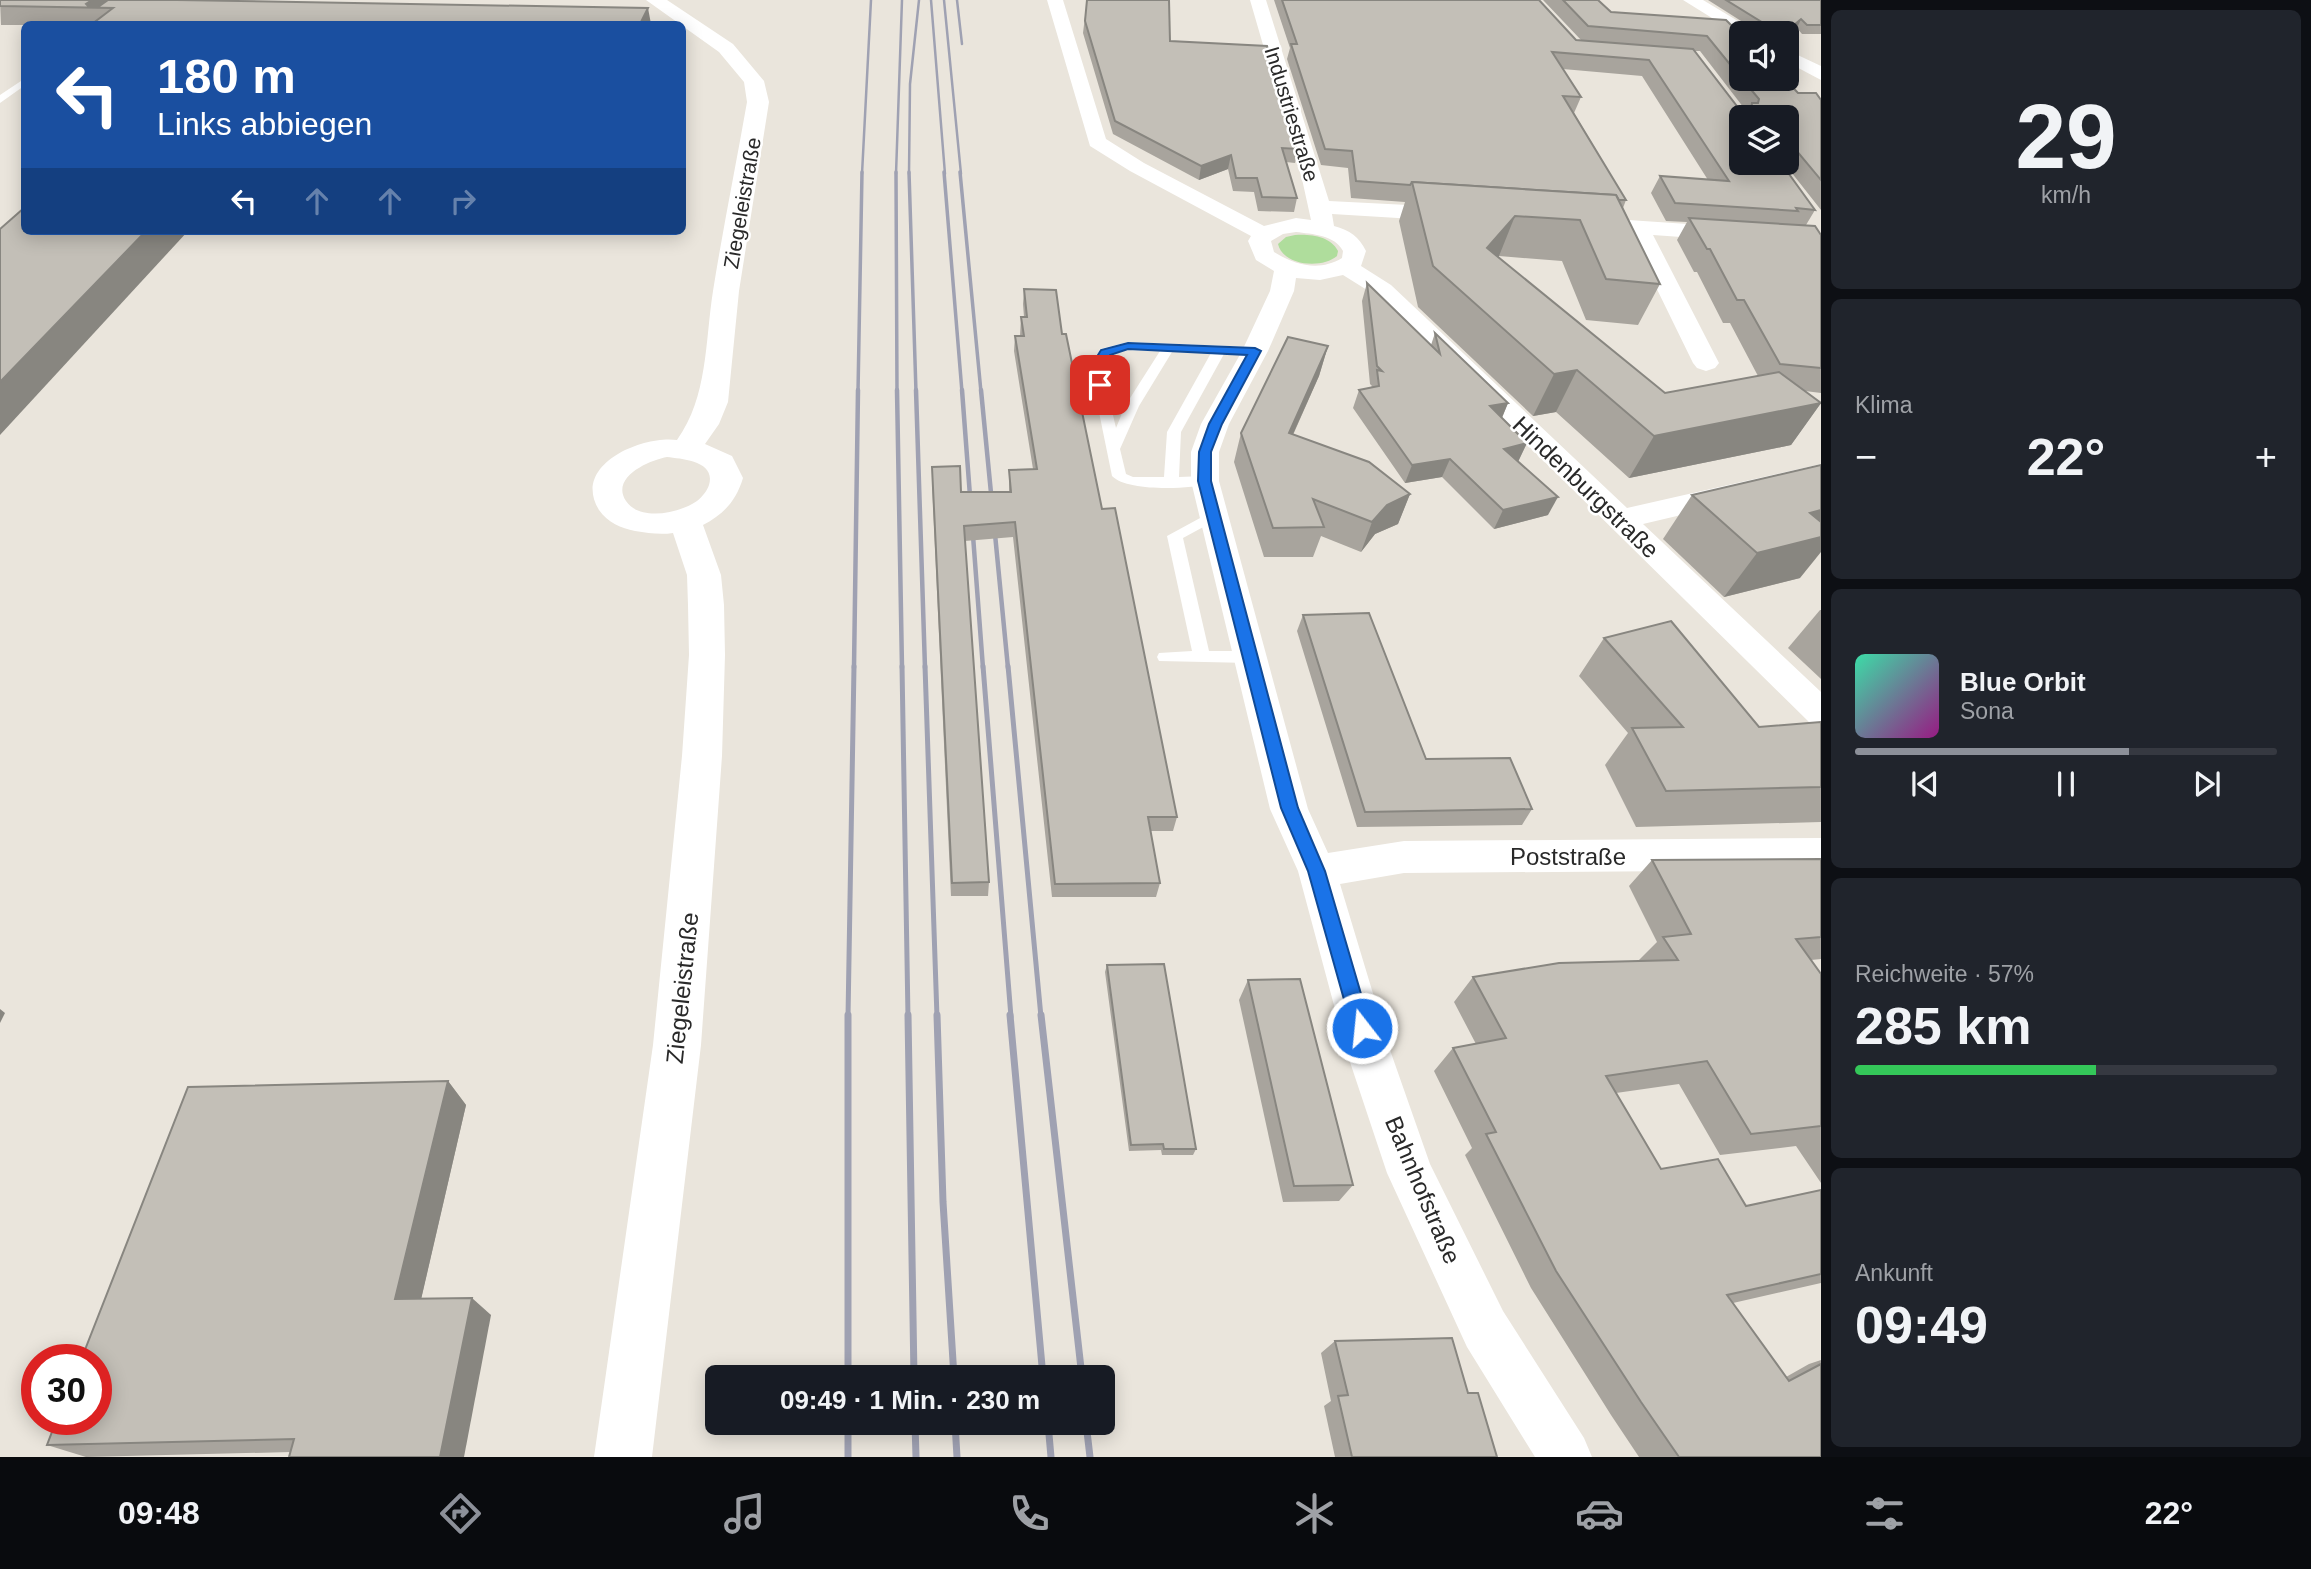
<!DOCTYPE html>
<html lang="de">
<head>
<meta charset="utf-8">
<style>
  body { margin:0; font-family:Arial,sans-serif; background:#20242c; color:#f1f3f6; height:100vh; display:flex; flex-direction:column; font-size:26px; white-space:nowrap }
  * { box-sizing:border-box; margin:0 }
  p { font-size:23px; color:#9ea1a6 }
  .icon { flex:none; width:38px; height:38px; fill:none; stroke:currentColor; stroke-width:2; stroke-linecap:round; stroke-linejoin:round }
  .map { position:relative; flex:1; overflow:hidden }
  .sheet { display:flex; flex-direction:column; gap:10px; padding:10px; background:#0d0f14; width:490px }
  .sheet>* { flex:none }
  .guide { position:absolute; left:21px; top:21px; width:665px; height:214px; border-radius:10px; box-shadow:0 4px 18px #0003; background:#1a4fa0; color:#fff; overflow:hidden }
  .buttons { position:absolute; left:1729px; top:21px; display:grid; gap:14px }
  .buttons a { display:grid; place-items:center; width:70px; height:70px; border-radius:10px; background:#171b24; box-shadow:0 4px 18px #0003; font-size:35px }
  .speed { position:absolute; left:21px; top:1344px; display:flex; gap:14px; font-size:35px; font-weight:700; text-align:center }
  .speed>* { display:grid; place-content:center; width:91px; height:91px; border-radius:50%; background:#171b24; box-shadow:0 4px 18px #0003; line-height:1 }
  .speed .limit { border:10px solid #d22; background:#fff; color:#111 }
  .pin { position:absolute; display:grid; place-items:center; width:60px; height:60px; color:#fff; margin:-30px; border-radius:14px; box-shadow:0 4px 10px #0006 }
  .me { position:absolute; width:77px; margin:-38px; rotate:344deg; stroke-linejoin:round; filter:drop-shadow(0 0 5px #0008) }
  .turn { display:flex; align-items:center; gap:24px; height:147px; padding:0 21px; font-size:32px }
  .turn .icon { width:91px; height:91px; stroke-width:2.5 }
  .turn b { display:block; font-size:49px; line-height:60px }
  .lanes { display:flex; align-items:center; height:66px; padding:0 21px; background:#0003; justify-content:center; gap:35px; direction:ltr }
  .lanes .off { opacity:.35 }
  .big { font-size:52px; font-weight:700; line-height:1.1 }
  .sheet .widget { flex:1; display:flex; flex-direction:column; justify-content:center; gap:10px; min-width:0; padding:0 24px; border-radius:10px; background:#20242c }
  .sheet .dial { align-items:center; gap:0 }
  .dial b { font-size:91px; line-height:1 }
  .song { display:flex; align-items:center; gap:21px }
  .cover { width:84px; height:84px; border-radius:10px; background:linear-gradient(135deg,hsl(160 70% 55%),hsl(310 70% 35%)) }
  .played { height:7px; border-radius:4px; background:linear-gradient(90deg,#8c9099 65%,#363941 65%) }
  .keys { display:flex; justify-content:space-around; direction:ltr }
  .heat { display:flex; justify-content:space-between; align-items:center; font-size:38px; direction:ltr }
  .charge { height:10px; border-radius:5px; background:linear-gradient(90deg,#34c759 57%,#363941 0) }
  .trip { position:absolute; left:705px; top:1365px; width:410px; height:70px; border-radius:10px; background:#171b24; box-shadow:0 4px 18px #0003; font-weight:700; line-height:70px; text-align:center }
  .dock { display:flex; height:112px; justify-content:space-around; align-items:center; background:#090b0e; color:#9ea1a6 }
  .dock .icon { width:49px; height:49px }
  .dock .active { color:#8c9099 }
  .dock b { font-size:32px; color:#f1f3f6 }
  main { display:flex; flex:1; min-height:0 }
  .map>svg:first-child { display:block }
</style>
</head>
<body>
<main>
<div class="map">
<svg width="1821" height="1457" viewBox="0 0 1821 1457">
  <rect width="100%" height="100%" fill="#eae5dc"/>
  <path fill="#afdd9c" d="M1295,235C1311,234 1330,236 1338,251L1337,256C1322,269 1283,266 1278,244L1286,237Z"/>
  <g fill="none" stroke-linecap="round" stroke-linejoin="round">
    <g fill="#fff" fill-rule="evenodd">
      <polygon points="24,79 24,86 0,103 0,95"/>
      <path d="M1128,342L1255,347L1261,351L1255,355L1224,354L1181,432L1179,477L1205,476L1212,481L1210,484C1189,489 1127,492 1112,476L1090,368L1100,349ZM1128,350L1160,351L1125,406L1116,428L1102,368L1110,355ZM1172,352L1211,353L1167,432L1164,477H1133L1126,474L1120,449L1139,406Z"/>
      <polygon points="1213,511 1220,516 1218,519 1183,538 1209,651 1250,651 1258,657 1250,663 1159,661 1157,657 1159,653 1192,651 1167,536"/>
    </g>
    <g fill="#fff" fill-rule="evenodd">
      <path d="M1047,0H1063L1106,139L1144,163L1264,226L1296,218L1311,220L1302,179L1250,0H1266L1329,201L1447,207L1455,209L1458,214L1455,219L1447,221L1332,214L1334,226C1350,230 1359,237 1366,251L1361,266L1391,285L1627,508L1821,464V482L1643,524L1821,692V726L1809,722L1375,295L1343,275L1320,280L1296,278L1294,291L1268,351L1229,424L1219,452V481L1308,809L1328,853L1404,841L1821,838V870L1404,873L1340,884L1390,1050L1430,1164L1503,1311L1584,1438L1592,1457H1535L1467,1347L1387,1173L1346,1050L1298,871L1270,809L1191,481V452L1201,424L1242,351L1270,291L1274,271L1256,260L1248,241L1251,236L1130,171L1090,146ZM1296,232C1312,234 1335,235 1343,251L1342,258C1319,272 1295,265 1274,252L1271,241L1283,234Z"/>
      <polygon points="1683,0 1703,0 1758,33 1741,33 1741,36"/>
      <polygon points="1787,50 1821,66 1821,80 1787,62"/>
      <polygon points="1584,217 1821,233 1821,247 1653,235 1719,363 1715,368 1706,371 1697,368 1693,363 1630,234 1576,229 1573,224 1576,219"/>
    </g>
    <path fill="#fff" fill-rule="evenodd" d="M646,0H667L733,44L764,81L769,102L739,291L728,402L719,424L705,444L732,456L743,478C736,501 724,514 703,525L721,575L724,605L725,655L722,756L701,1045L652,1457H594L653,1045L682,756L689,655L688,605L687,575L673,533C660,535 648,533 635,531C621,528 608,523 599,510C571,465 642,435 677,440C708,397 705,342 713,291C723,228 736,165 747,102L744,82L719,52ZM667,457C683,459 716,461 709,485C707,491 702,497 697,501C680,513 640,522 626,501C610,477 650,460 667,457Z"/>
    <g stroke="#9fa1b2" stroke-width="2.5">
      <polyline points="931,0 945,174"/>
      <polyline points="944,0 961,174"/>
      <polyline points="957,0 962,44"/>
      <polyline points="862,174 871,0"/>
      <polyline points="896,174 902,0"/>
      <polyline points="909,174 910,84 919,0"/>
    </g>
    <g stroke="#9fa1b2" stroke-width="3.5">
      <polyline points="896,172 897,392"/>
      <polyline points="909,172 916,392"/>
      <polyline points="944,172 962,392"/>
      <polyline points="960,172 981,392"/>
      <polyline points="858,392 862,172"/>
    </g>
    <g stroke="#9fa1b2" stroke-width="4.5">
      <polyline points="897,390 902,668"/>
      <polyline points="916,390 925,668"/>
      <polyline points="962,390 983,668"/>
      <polyline points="981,390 1008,668"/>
      <polyline points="854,668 858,390"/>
    </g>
    <g stroke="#9fa1b2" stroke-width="5">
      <polyline points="902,666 908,1017"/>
      <polyline points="925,666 937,1017"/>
      <polyline points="983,666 1011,1017"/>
      <polyline points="1008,666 1041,1017"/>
      <polyline points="848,1017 854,666"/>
    </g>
    <g stroke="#9fa1b2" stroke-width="7">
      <polyline points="908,1015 914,1377"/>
      <polyline points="937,1015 943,1202 954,1377"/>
      <polyline points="1010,1015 1043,1377"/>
      <polyline points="1041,1015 1082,1377"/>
      <polyline points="848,1377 848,1015"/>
      <polyline points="848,1423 848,1457"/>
      <polyline points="915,1423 916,1457"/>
      <polyline points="955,1423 957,1457"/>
      <polyline points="1048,1423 1051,1457"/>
      <polyline points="1086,1423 1090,1457"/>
    </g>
  </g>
  <g fill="#a8a49d" fill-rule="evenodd">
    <polygon points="0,0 208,0 207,1 651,24 1,25"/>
    <polygon points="1087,0 1170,41 1298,149 1295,163 1286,162 1297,198 1294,212 1258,211 1254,192 1233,191 1228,169 1199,180 1113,134 1083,33"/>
    <path d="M1274,0H1539L1576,40H1581L1543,0H1598L1611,12L1741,35V79H1785L1798,93L1821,100V210L1784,163H1787V117H1741L1815,210L1806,225L1821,235V393L1805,391L1821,403L1791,445L1629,478L1556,412L1533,416L1418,307L1399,221L1405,202L1351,198L1348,168L1321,165L1287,59L1290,48ZM1695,51H1700L1747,112L1740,110ZM1563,69L1642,76L1708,180L1660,176L1651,193L1666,221L1687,222L1677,240L1694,272H1697L1723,323H1730L1758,376L1665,393L1498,257L1499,256L1562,261L1586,320L1638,325L1660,284L1623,208L1626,200L1574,113L1581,97Z"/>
    <polygon points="1708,0 1821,0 1821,34 1802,34 1797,28 1789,34 1760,33"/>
    <polygon points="1367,283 1431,345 1435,333 1508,403 1502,418 1527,443 1518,461 1548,515 1494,529 1442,477 1405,483 1353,408 1359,390 1371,387 1372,386 1370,384 1362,301"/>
    <polygon points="1024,289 1062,334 1102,509 1177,817 1173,831 1150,831 1160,883 1156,897 1052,897 1013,537 965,541 989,882 988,896 951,896 932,483 932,467 961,492 1009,492 1009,470 1033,469 1014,351 1015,336 1020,336 1021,317 1024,317 1023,304"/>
    <polygon points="1328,346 1319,376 1293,435 1410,494 1398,524 1375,534 1361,552 1321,536 1313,557 1264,557 1234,462 1241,433"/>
    <polygon points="1692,495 1800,578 1724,597 1663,539"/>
    <polygon points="1820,610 1821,610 1821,679 1788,648"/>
    <polygon points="1303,615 1426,759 1532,809 1522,825 1357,827 1297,631"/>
    <polygon points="1604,638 1759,727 1821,722 1821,822 1636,827 1605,765 1628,733 1579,676"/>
    <polygon points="1821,859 1821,959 1811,960 1821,974 1821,1183 1796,1146 1720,1155 1679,1084 1616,1093 1661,1169 1746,1206 1821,1190 1821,1283 1733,1303 1786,1377 1809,1364 1821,1360 1821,1457 1639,1457 1611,1415 1531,1288 1465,1155 1472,1148 1434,1071 1453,1048 1476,1044 1454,1002 1473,977 1638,961 1657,942 1629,886 1652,860"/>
    <polygon points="1107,965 1196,1149 1193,1155 1162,1155 1161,1150 1129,1151 1105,972"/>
    <polygon points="1248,980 1353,1185 1339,1201 1283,1202 1239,1000"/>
    <polygon points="448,1081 466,1105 421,1299 491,1315 291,1452 86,1457 47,1445"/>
    <polygon points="1335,1341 1468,1393 1497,1457 1335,1457 1324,1406 1331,1401 1321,1353"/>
  </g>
  <g fill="#888680">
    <polygon points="92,0 124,0 113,8 88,8 86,4"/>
    <polygon points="648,8 651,24 640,24"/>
    <polygon points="1801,19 1797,28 1789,34 1794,25"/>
    <polygon points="1787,144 1791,144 1787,152"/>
    <polygon points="1231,155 1228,169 1199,180 1201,166"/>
    <polygon points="1515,216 1499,256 1471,289 1487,248"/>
    <polygon points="146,231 188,231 0,435 0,382"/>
    <polygon points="1328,346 1319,376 1280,463 1289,433"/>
    <polygon points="1577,370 1556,412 1533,416 1554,374"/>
    <polygon points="1508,403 1500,422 1490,406"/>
    <polygon points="1821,403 1791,445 1629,478 1654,436"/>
    <polygon points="1527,443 1518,462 1504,449"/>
    <polygon points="1450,459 1442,477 1405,483 1412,465"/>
    <polygon points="1410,494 1398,524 1375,534 1361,552 1372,522 1387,505"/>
    <polygon points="1558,497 1548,515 1494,529 1503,510"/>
    <polygon points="1821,510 1821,552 1800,578 1724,597 1757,553 1810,513"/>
    <polygon points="0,1009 5,1013 0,1023"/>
    <polygon points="448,1081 466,1105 417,1317 395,1299"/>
    <polygon points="472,1298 491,1315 464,1457 440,1457"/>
  </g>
  <g fill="#c3bfb7" stroke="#888680" stroke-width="2">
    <polygon points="0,0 92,0 86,4 89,7 98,7 108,0 177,0 648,8 640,24 92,24 113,8 0,6"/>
    <polygon points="1087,0 1169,0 1170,41 1267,46 1298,149 1282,148 1297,198 1262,197 1257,178 1236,178 1231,155 1201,166 1115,121 1085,21"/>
    <polygon points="1282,0 1539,0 1576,40 1693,49 1740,110 1751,113 1752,103 1758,103 1759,99 1742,79 1785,79 1798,93 1816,93 1821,100 1821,180 1791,144 1787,144 1787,117 1741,117 1741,163 1781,163 1815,210 1796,208 1798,211 1675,203 1660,176 1729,181 1649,60 1552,52 1581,97 1563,96 1626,200 1619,200 1616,195 1412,182 1410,185 1356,181 1352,151 1325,149 1291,44 1297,44"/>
    <polygon points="1563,0 1598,0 1611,12 1726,20 1741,35 1741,78 1707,36 1588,26"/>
    <polygon points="1726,0 1821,0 1821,25 1807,25 1801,19 1794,25 1765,24"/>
    <polygon points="1412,182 1616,195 1660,284 1606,279 1580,220 1515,216 1487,248 1665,393 1779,372 1821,403 1654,436 1577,370 1554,374 1433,266"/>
    <polygon points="24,208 24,231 146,231 0,382 0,229"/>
    <polygon points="1689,218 1815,226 1821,235 1821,368 1780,364 1744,300 1737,300 1710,249 1707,249"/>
    <polygon points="1367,283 1440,354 1435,333 1508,403 1490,406 1527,443 1504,449 1558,497 1503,510 1450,459 1412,465 1359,390 1379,386 1377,370 1382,371 1377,366"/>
    <polygon points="1024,289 1056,290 1062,334 1066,334 1102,509 1115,508 1177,817 1148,817 1160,883 1055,884 1015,522 964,526 989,882 952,883 932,467 960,466 961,492 1011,492 1009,470 1037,469 1015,336 1024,336 1021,317 1027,317"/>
    <polygon points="1288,337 1328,346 1289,433 1369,462 1410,494 1387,505 1372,522 1313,499 1324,527 1273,528 1241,433"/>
    <polygon points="1821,465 1821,510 1810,513 1821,522 1821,537 1757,553 1692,495"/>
    <polygon points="1369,613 1426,759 1510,758 1532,809 1365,812 1303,615"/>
    <polygon points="1671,621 1759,727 1821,722 1821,787 1666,791 1632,728 1683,727 1604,638"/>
    <polygon points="1821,859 1821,937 1796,939 1821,974 1821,1126 1751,1134 1707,1061 1606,1076 1661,1169 1718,1159 1746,1206 1821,1190 1821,1274 1727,1295 1789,1381 1821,1364 1821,1457 1679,1457 1641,1402 1556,1271 1486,1134 1496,1132 1453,1048 1506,1038 1473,977 1559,963 1678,960 1663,937 1691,934 1652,860"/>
    <polygon points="1164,964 1196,1149 1164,1149 1163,1144 1131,1145 1107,965"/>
    <polygon points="1300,979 1353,1185 1294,1186 1248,980"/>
    <polygon points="448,1081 395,1299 472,1298 440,1457 289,1457 294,1439 47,1445 57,1419 96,1419 96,1360 81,1360 188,1087"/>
    <polygon points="1452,1338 1468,1393 1478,1393 1497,1457 1352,1457 1338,1396 1348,1395 1335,1341"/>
  </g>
  <polygon fill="#1a73e8" stroke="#114b97" stroke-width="2" points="1128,343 1255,348 1261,351 1222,424 1211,452 1211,481 1298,808 1325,871 1371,1028 1369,1034 1362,1037 1355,1034 1352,1028 1308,871 1281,808 1198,481 1199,452 1209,424 1247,355 1128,349 1110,355 1102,368 1106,385 1095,388 1090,368 1101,350"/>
  <g text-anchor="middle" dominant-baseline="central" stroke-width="5" stroke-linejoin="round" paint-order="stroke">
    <g font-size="21" fill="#292929" stroke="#fff">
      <text transform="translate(1292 114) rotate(73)">Industriestraße</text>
      <text transform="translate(742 203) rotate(-80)">Ziegeleistraße</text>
    </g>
    <g font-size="24" fill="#292929" stroke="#fff">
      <text transform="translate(1586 487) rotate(44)">Hindenburgstraße</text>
      <text x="1568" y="856">Poststraße</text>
      <text transform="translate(682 988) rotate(-84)">Ziegeleistraße</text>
      <text transform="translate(1423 1190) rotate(67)">Bahnhofstraße</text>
    </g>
  </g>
</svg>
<div class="buttons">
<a><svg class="icon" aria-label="sound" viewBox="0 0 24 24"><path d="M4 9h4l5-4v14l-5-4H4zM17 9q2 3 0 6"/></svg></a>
<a><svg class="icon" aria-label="layers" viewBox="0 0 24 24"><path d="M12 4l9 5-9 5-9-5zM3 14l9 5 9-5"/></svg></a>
</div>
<div class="speed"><div class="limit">30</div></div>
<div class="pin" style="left:1100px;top:385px;background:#d93025"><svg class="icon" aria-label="arrive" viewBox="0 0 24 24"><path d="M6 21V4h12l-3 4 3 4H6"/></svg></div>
<svg class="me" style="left:1362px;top:1028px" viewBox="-20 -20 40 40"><circle r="17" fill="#1a73e8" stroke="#fff" stroke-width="3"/><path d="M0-11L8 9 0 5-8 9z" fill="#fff"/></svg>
<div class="trip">09:49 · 1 Min. · 230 m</div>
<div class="guide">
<div class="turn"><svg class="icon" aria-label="left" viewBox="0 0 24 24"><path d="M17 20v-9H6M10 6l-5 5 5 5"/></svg><div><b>180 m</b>Links abbiegen</div></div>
<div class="lanes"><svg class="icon" aria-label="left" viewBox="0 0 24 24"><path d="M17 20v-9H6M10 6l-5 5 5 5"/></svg><svg class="icon off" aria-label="ahead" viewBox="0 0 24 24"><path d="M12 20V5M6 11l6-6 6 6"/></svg><svg class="icon off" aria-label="ahead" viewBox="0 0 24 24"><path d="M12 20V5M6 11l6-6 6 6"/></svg><svg class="icon off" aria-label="right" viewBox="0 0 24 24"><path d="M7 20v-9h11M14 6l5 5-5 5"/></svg></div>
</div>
</div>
<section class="sheet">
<div class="widget dial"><b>29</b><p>km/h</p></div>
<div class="widget"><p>Klima</p>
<div class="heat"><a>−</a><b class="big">22°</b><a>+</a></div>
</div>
<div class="widget">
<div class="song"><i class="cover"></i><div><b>Blue Orbit</b><p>Sona</p></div></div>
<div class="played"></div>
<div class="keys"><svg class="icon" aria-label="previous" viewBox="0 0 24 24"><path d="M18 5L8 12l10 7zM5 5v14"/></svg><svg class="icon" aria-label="pause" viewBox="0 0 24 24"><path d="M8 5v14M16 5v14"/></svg><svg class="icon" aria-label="next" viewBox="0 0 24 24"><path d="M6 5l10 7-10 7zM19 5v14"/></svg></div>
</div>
<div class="widget"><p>Reichweite · 57%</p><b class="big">285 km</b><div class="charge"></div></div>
<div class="widget"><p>Ankunft</p><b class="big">09:49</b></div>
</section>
</main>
<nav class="dock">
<b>09:48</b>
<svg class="icon active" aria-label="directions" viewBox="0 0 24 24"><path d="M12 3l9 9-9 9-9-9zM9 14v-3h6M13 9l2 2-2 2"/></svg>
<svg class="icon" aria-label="music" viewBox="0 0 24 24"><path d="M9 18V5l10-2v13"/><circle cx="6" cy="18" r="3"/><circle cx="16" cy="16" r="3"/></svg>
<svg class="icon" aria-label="phone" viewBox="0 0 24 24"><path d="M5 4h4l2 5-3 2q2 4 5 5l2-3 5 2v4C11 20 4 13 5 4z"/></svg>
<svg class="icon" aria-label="climate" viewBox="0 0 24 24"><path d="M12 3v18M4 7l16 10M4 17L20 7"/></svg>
<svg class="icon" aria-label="car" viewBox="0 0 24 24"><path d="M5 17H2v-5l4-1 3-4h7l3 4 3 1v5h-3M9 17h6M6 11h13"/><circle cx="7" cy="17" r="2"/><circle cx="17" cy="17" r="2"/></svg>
<svg class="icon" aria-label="filters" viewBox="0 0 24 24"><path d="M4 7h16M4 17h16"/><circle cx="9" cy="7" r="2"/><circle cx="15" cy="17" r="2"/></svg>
<b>22°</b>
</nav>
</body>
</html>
